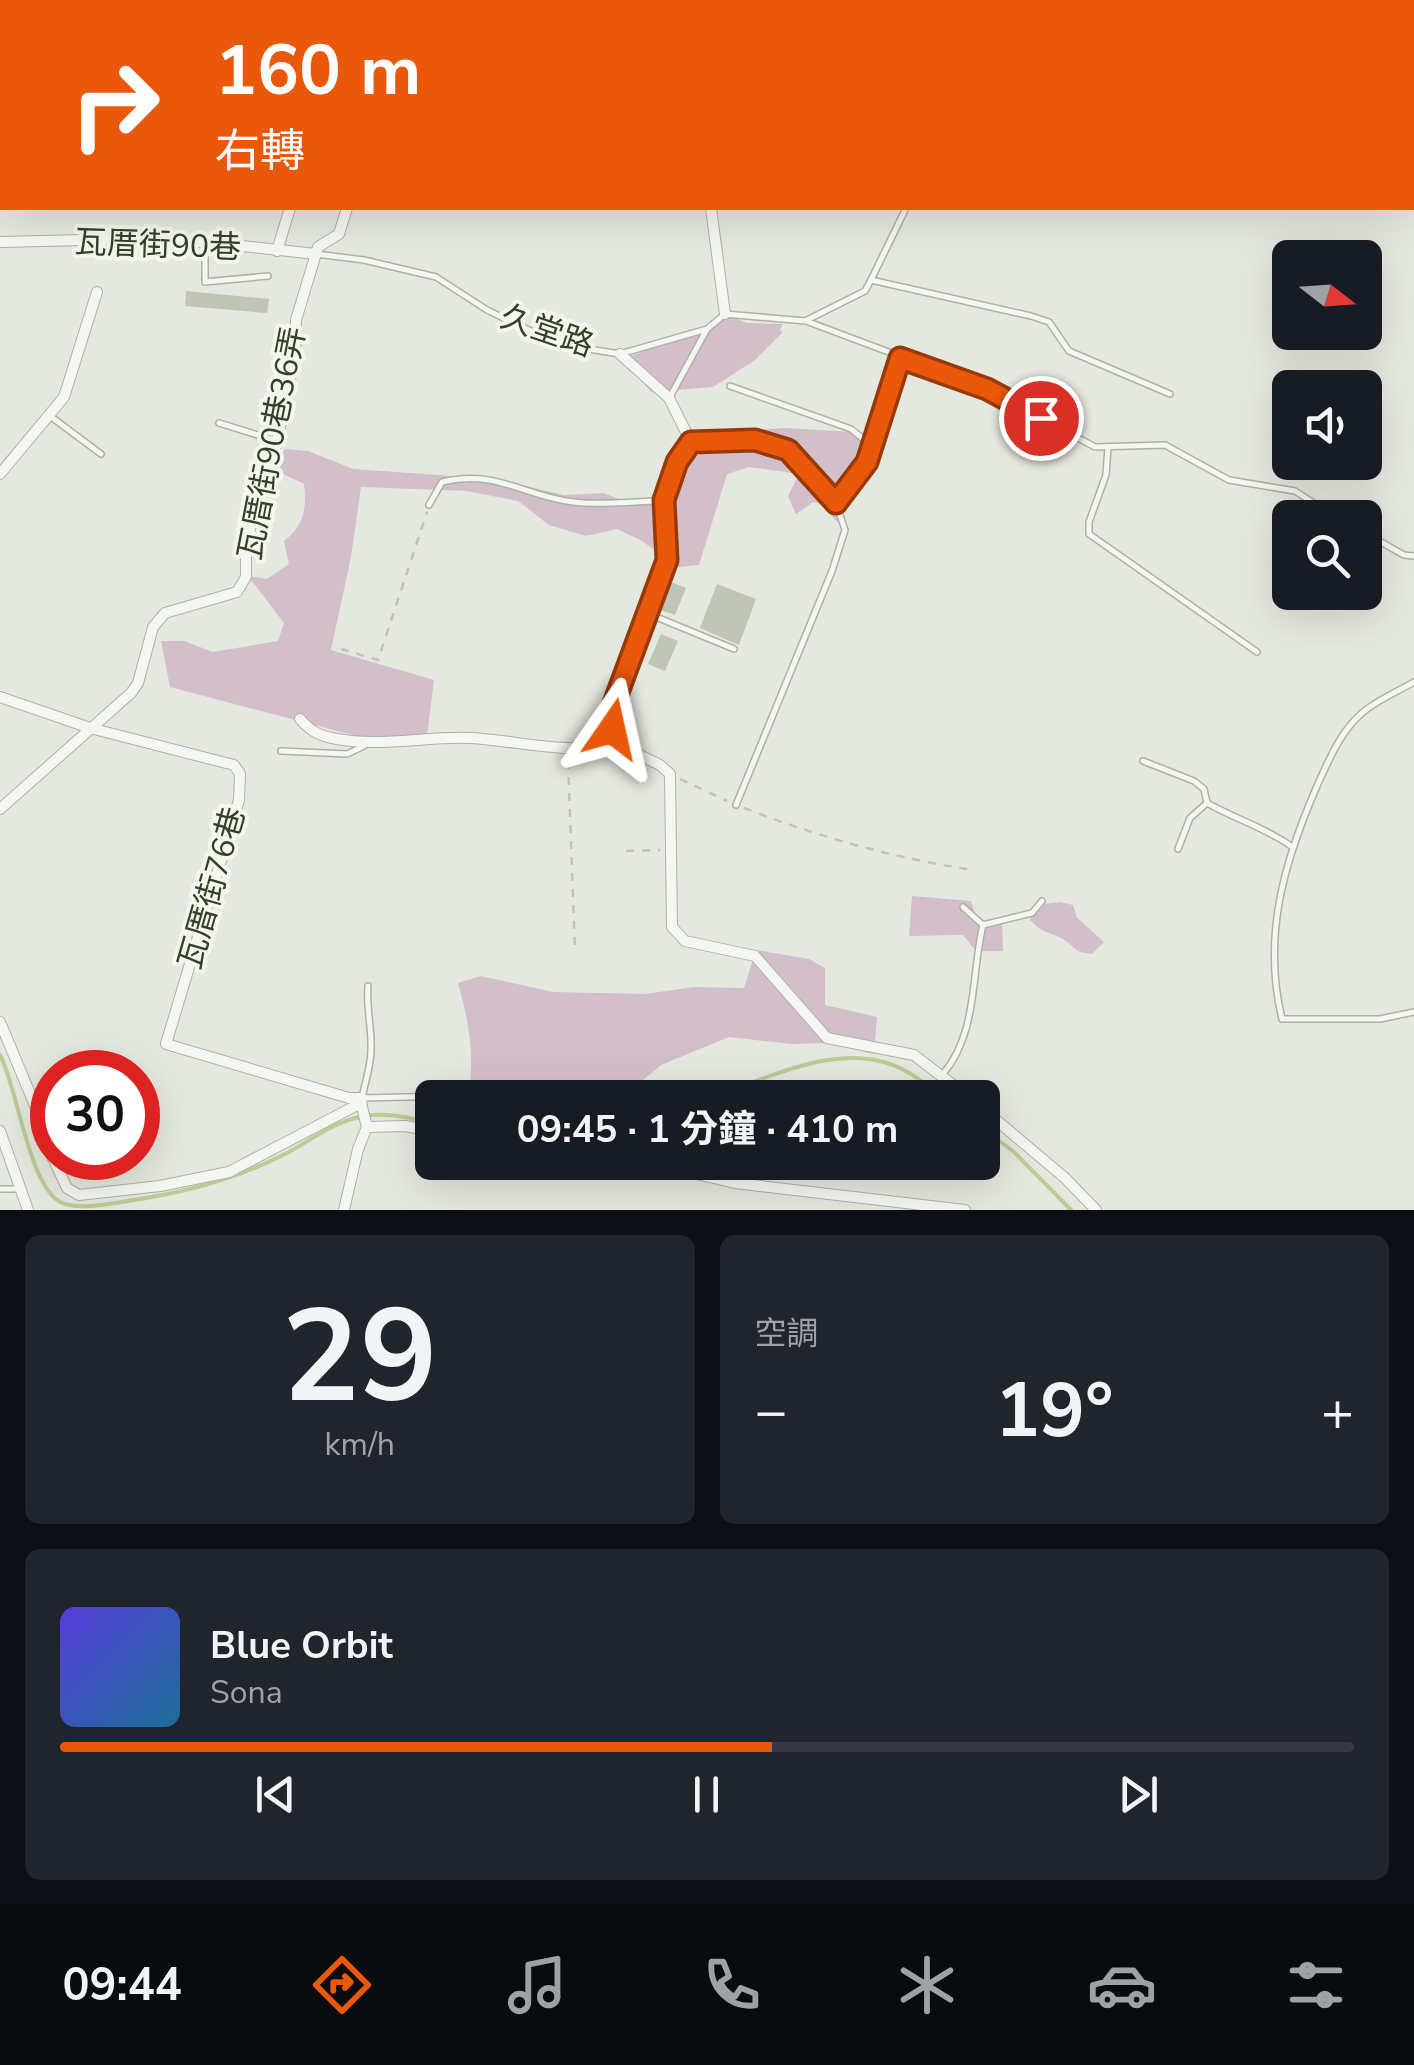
<!DOCTYPE html>
<html lang="zh-TW">
<head>
<meta charset="utf-8">
<style>
  body { margin:0; font-family:"Nunito Sans","Noto Sans TC",sans-serif; background:#20242c; color:#f1f3f6; height:100vh; display:flex; flex-direction:column; font-size:38px; white-space:nowrap }
  * { box-sizing:border-box; margin:0 }
  p { font-size:32px; color:#9ea1a6 }
  .icon { flex:none; width:55px; height:55px; fill:none; stroke:currentColor; stroke-width:2; stroke-linecap:round; stroke-linejoin:round }
  .map { position:relative; height:1210px; overflow:hidden }
  .details { display:flex; flex-direction:column; gap:25px; padding:25px; background:#0d0f14; flex:1 }
  .details>* { flex:none }
  .banner { position:absolute; left:0px; top:0px; width:1415px; height:210px; box-shadow:0 10px 40px #0002; background:#ea580c; color:#fff; overflow:hidden }
  .needle { width:65px; rotate:107deg }
  .tools { position:absolute; left:1272px; top:240px; display:grid; gap:20px }
  .tools a { display:grid; place-items:center; width:110px; height:110px; border-radius:15px; background:#171b24; box-shadow:0 10px 40px #0002; font-size:50px }
  .speed { position:absolute; left:30px; top:1050px; display:flex; gap:20px; font-size:50px; font-weight:700; text-align:center }
  .speed>* { display:grid; place-content:center; width:130px; height:130px; border-radius:50%; background:#171b24; box-shadow:0 10px 40px #0002; line-height:1 }
  .speed .limit { border:15px solid #d22; background:#fff; color:#111 }
  .pin { position:absolute; display:grid; place-items:center; width:85px; height:85px; color:#fff; margin:-42px; border:5px solid #fff; border-radius:50%; box-shadow:0 2px 10px #0007 }
  .me { position:absolute; width:110px; margin:-55px; rotate:11deg; stroke-linejoin:round; filter:drop-shadow(0 0 8px #0008) }
  .turn { display:flex; align-items:center; gap:35px; height:210px; padding:0 50px; font-size:45px }
  .turn .icon { width:130px; height:130px; stroke-width:2.5 }
  .turn b { display:block; font-size:70px; line-height:85px }
  .big { font-size:75px; font-weight:700; line-height:1.1 }
  .details .card { flex:1; display:flex; flex-direction:column; justify-content:center; gap:15px; min-width:0; padding:0 35px; border-radius:15px; background:#20242c }
  .details .dial { align-items:center; gap:0 }
  .dial b { font-size:130px; line-height:1 }
  .song { display:flex; align-items:center; gap:30px }
  .cover { width:120px; height:120px; border-radius:15px; background:linear-gradient(135deg,hsl(250 70% 55%),hsl(200 70% 35%)) }
  .played { height:10px; border-radius:5px; background:linear-gradient(90deg,#ea580c 55%,#363941 55%) }
  .keys { display:flex; justify-content:space-around; direction:ltr }
  .heat { display:flex; justify-content:space-between; align-items:center; font-size:55px; direction:ltr }
  .details .tiles { flex:1; display:grid; gap:25px; grid-template-columns:1fr 1fr }
  .card:last-child { grid-column:span 2 }
  .trip { position:absolute; left:415px; top:1080px; width:585px; height:100px; border-radius:15px; background:#171b24; box-shadow:0 10px 40px #0002; font-weight:700; line-height:100px; text-align:center }
  .dock { display:flex; height:160px; justify-content:space-around; align-items:center; background:#090b0e; color:#9ea1a6 }
  .dock .icon { width:70px; height:70px }
  .dock .selected { color:#ea580c }
  .dock b { font-size:45px; color:#f1f3f6 }
  .map>svg:first-child { display:block }
</style>
</head>
<body>
<div class="map">
<svg width="1414" height="1210" viewBox="0 0 1414 1210">
  <rect width="100%" height="100%" fill="#e5e8de"/>
  <g fill="#d3bfc9">
    <polygon points="725,314 747,323 783,324 780,330 783,332 755,360 713,387 651,392 625,358 706,329"/>
    <path d="M784,428L869,433L842,509L846,527L834,519L824,505L813,502L796,514L788,496L799,474L749,467L727,474L699,565L678,567L642,541L617,529L586,536L549,525L518,501L467,491L361,487L351,557L331,650L434,680L427,735L379,742L170,687L161,641H184L213,652L278,641L284,623L248,576L267,579L289,564L284,541C304,526 307,508 304,484L273,469L285,449L308,451L353,469L495,479L564,495L603,493L622,500L651,499L670,460L684,439L725,432Z"/>
    <polygon points="912,896 971,901 977,922 1002,920 1003,951 976,951 963,935 909,936"/>
    <path d="M1061,902L1073,905L1077,918L1104,942L1092,954C1072,952 1076,946 1061,938C1045,930 1045,935 1030,920L1034,909L1043,904Z"/>
    <path d="M756,950L809,959L825,968V1005L877,1017L874,1054L828,1043L791,1044L729,1037L661,1065L625,1095L469,1097C474,1053 470,1026 458,983L481,976L553,992L645,994L694,987L744,988Z"/>
  </g>
  <g fill="none" stroke-linecap="round" stroke-linejoin="round">
    <g stroke="#beca97" stroke-width="4">
      <path d="M0,1055C18,1089 28,1183 60,1202C77,1210 103,1205 121,1202C176,1194 224,1183 275,1159C306,1145 330,1122 364,1116C387,1112 410,1118 432,1123"/>
      <path d="M708,1098C763,1081 832,1043 890,1064C909,1070 928,1086 943,1098"/>
      <polyline points="982,1128 1014,1152 1071,1210"/>
    </g>
  </g>
  <g fill="#c0c5b5">
    <polygon points="186,291 269,299 267,313 185,306"/>
    <polygon points="668,581 686,588 675,615 658,609"/>
    <polygon points="717,584 756,599 739,645 700,628"/>
    <polygon points="661,634 678,641 665,671 648,664"/>
  </g>
  <g fill="none" stroke-linecap="round" stroke-linejoin="round">
    <g stroke="#adb2a3" stroke-width="8">
      <g id="lane">
        <polyline points="1369,0 1372,2"/>
        <polyline points="1412,37 1414,38"/>
        <polyline points="906,208 871,280 1031,316 1049,322 1069,351 1170,394"/>
        <polyline points="205,242 205,282 268,276"/>
        <polyline points="316,254 364,260 436,277 487,310 533,332 570,346 620,354 707,329 725,314 806,321 987,389 1095,447 1165,445 1229,480 1295,491 1337,518"/>
        <polyline points="807,320 865,291 871,280"/>
        <polyline points="730,386 851,429 872,446 867,462 836,503 845,530 832,571 736,805"/>
        <polyline points="670,397 707,329"/>
        <polyline points="50,416 101,454"/>
        <polyline points="219,423 277,441"/>
        <polyline points="691,442 755,440 788,450 836,503"/>
        <polyline points="872,446 900,359"/>
        <polyline points="1108,447 1106,475 1089,522 1089,534 1257,652"/>
        <path d="M429,505L442,482C497,469 523,496 573,502C601,506 633,501 661,501"/>
        <polyline points="1365,533 1404,555 1414,556"/>
        <polyline points="649,614 734,649"/>
        <path d="M1414,682C1397,692 1375,701 1361,714C1340,732 1328,762 1317,786C1284,862 1262,936 1282,1019H1380L1414,1012"/>
        <polyline points="281,751 347,754 364,746"/>
        <path d="M1143,761L1194,781L1204,789L1207,803C1235,819 1264,827 1291,846"/>
        <polyline points="1178,849 1190,818 1207,803"/>
        <polyline points="963,907 983,925"/>
        <path d="M368,986C366,1008 372,1028 371,1050C371,1066 365,1082 362,1098L451,1096"/>
        <path d="M943,1074C978,1033 971,974 983,925L1032,913L1042,901"/>
        <polyline points="0,1189 20,1189"/>
      </g>
    </g>
    <g stroke="#adb2a3" stroke-width="12">
      <g id="street">
        <polyline points="470,0 471,2"/>
        <polyline points="82,2 83,2"/>
        <polyline points="400,2 400,0"/>
        <polyline points="0,160 2,156"/>
        <polyline points="711,208 725,314"/>
        <polyline points="0,242 124,239 205,242 316,254"/>
        <polyline points="277,251 290,208"/>
        <polyline points="620,354 669,398 691,442 677,462 664,501 667,559 610,714 617,744 660,765 670,774 672,927 685,941 755,956 827,1038 914,1055 970,1098"/>
        <polyline points="0,474 64,397 97,292"/>
        <polyline points="0,697 90,728 234,765 240,774 239,800 166,1044 349,1098 362,1098 361,1103"/>
        <path d="M300,719C310,730 317,735 332,738C377,748 425,736 471,738C520,741 567,755 617,744"/>
        <polyline points="0,809 131,693 138,683 153,627 165,613 237,592 246,577 246,542 277,441 295,355 296,320 318,247 339,234 347,208"/>
        <polyline points="0,1022 36,1108 52,1157"/>
        <polyline points="982,1108 1065,1178 1096,1210"/>
        <polyline points="367,1127 405,1126 432,1131"/>
        <polyline points="0,1131 28,1210"/>
        <polyline points="53,1158 67,1188 79,1195 160,1186 229,1172 361,1103"/>
        <polyline points="645,1162 735,1183 965,1210"/>
        <polyline points="344,1210 358,1149 367,1127 361,1103"/>
      </g>
    </g>
    <g stroke="#bfc3b8" stroke-width="2.5" stroke-dasharray="8 8" stroke-linecap="butt">
      <polyline points="341,649 378,660 427,512"/>
      <polyline points="568,761 575,951"/>
      <polyline points="680,779 727,801"/>
      <path d="M744,808C817,836 889,857 967,869"/>
      <polyline points="626,851 660,850"/>
    </g>
    <use href="#lane" stroke="#f4f6f1" stroke-width="5"/>
    <use href="#street" stroke="#f4f6f1" stroke-width="10"/>
  </g>
  <g fill="none" stroke-linecap="round" stroke-linejoin="round">
    <g stroke="#983908" stroke-width="25">
      <polyline id="route" points="612,729 610,714 667,560 664,500 677,462 691,442 755,440 788,450 836,503 867,462 900,358 987,389 1041,418"/>
    </g>
    <use href="#route" stroke="#ea580c" stroke-width="18"/>
  </g>
  <g text-anchor="middle" dominant-baseline="central" stroke-width="8" stroke-linejoin="round" paint-order="stroke">
    <g font-size="32" fill="#374027" stroke="#f3f6ed">
      <text transform="translate(158 245) rotate(2)">瓦厝街90巷</text>
      <text transform="translate(547 331) rotate(19)">久堂路</text>
      <text transform="translate(272 443) rotate(-79)">瓦厝街90巷36弄</text>
      <text transform="translate(212 888) rotate(-74)">瓦厝街76巷</text>
    </g>
  </g>
</svg>
<div class="tools">
<a><svg class="needle" viewBox="-14 -14 28 28"><path d="M0-13l5 13h-10z" fill="#e53935"/><path d="M0 13l5-13h-10z" fill="#9ea1a6"/></svg></a>
<a><svg class="icon" aria-label="sound" viewBox="0 0 24 24"><path d="M4 9h4l5-4v14l-5-4H4zM17 9q2 3 0 6"/></svg></a>
<a><svg class="icon" aria-label="search" viewBox="0 0 24 24"><circle cx="10" cy="10" r="6"/><path d="M15 15l6 6"/></svg></a>
</div>
<div class="speed"><div class="limit">30</div></div>
<div class="pin" style="left:1041px;top:418px;background:#d93025"><svg class="icon" aria-label="arrive" viewBox="0 0 24 24"><path d="M6 21V4h12l-3 4 3 4H6"/></svg></div>
<svg class="me" style="left:612px;top:729px" viewBox="-20 -20 40 40"><path d="M0-17L14 15 0 8-14 15z" fill="#ea580c" stroke="#fff" stroke-width="4"/></svg>
<div class="trip">09:45 · 1 分鐘 · 410 m</div>
<div class="banner">
<div class="turn"><svg class="icon" aria-label="right" viewBox="0 0 24 24"><path d="M7 20v-9h11M14 6l5 5-5 5"/></svg><div><b>160 m</b>右轉</div></div>
</div>
</div>
<section class="details">
<div class="tiles">
<div class="card dial"><b>29</b><p>km/h</p></div>
<div class="card"><p>空調</p>
<div class="heat"><a>−</a><b class="big">19°</b><a>+</a></div>
</div>
<div class="card">
<div class="song"><i class="cover"></i><div><b>Blue Orbit</b><p>Sona</p></div></div>
<div class="played"></div>
<div class="keys"><svg class="icon" aria-label="previous" viewBox="0 0 24 24"><path d="M18 5L8 12l10 7zM5 5v14"/></svg><svg class="icon" aria-label="pause" viewBox="0 0 24 24"><path d="M8 5v14M16 5v14"/></svg><svg class="icon" aria-label="next" viewBox="0 0 24 24"><path d="M6 5l10 7-10 7zM19 5v14"/></svg></div>
</div>
</div>
</section>
<nav class="dock">
<b>09:44</b>
<svg class="icon selected" aria-label="directions" viewBox="0 0 24 24"><path d="M12 3l9 9-9 9-9-9zM9 14v-3h6M13 9l2 2-2 2"/></svg>
<svg class="icon" aria-label="music" viewBox="0 0 24 24"><path d="M9 18V5l10-2v13"/><circle cx="6" cy="18" r="3"/><circle cx="16" cy="16" r="3"/></svg>
<svg class="icon" aria-label="phone" viewBox="0 0 24 24"><path d="M5 4h4l2 5-3 2q2 4 5 5l2-3 5 2v4C11 20 4 13 5 4z"/></svg>
<svg class="icon" aria-label="climate" viewBox="0 0 24 24"><path d="M12 3v18M4 7l16 10M4 17L20 7"/></svg>
<svg class="icon" aria-label="car" viewBox="0 0 24 24"><path d="M5 17H2v-5l4-1 3-4h7l3 4 3 1v5h-3M9 17h6M6 11h13"/><circle cx="7" cy="17" r="2"/><circle cx="17" cy="17" r="2"/></svg>
<svg class="icon" aria-label="filters" viewBox="0 0 24 24"><path d="M4 7h16M4 17h16"/><circle cx="9" cy="7" r="2"/><circle cx="15" cy="17" r="2"/></svg>
</nav>
</body>
</html>
